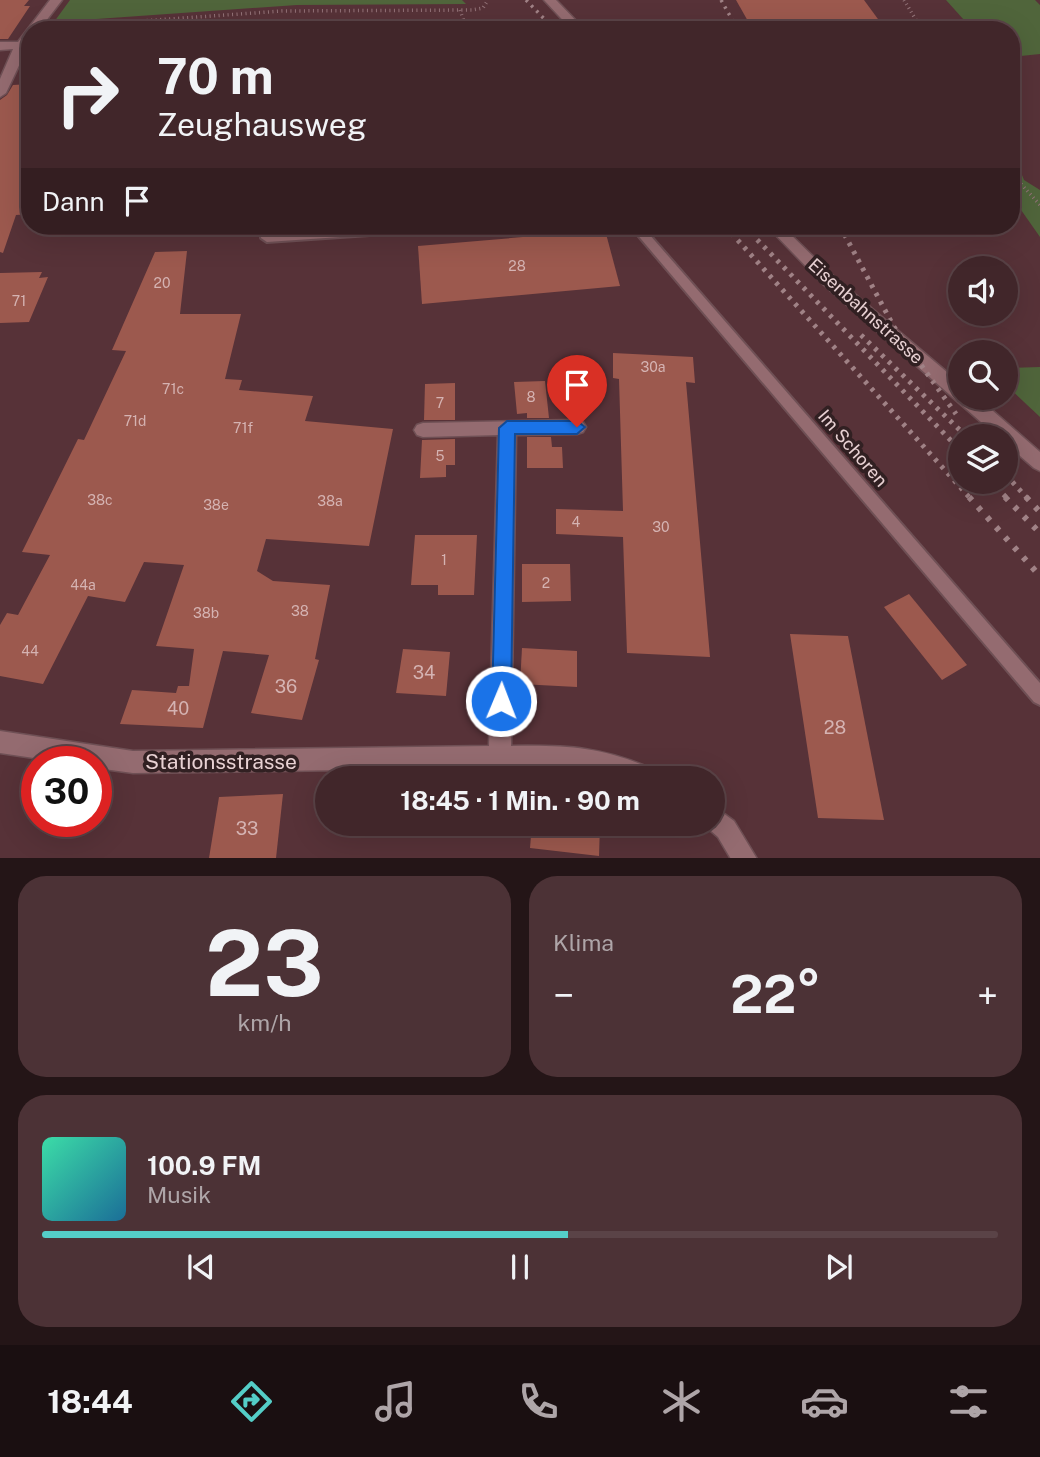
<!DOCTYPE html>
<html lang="de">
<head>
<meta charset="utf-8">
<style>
  body { margin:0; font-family:"Public Sans",sans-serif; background:#4c3236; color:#f1f3f6; height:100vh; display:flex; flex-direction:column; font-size:26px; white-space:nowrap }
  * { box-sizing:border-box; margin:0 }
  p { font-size:23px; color:#aea5a8 }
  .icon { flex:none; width:38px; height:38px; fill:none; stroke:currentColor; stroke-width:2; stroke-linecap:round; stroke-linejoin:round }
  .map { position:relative; height:858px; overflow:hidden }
  .drawer { display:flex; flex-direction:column; gap:18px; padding:18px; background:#241517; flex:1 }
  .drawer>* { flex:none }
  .banner { position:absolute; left:21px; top:21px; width:999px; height:214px; border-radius:28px; box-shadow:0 7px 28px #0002,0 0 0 2px #5a4347; background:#41262a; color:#f1f3f6; overflow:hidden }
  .tools { position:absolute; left:948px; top:256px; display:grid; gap:14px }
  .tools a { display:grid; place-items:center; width:70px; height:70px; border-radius:50%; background:#41262a; box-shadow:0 7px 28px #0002,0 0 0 2px #5a4347; font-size:35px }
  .speed { position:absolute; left:21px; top:746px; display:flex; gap:14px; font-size:35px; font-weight:700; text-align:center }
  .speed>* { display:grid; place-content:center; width:91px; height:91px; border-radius:50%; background:#41262a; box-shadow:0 7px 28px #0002,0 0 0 2px #5a4347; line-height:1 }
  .speed .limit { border:10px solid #d22; background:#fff; color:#111 }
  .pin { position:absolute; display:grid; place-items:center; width:60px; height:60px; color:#fff; margin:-72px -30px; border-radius:50% 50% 50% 0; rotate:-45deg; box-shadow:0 0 7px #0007 }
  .pin .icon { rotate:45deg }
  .me { position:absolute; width:77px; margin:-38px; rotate:1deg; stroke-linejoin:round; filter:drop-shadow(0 0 5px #0008) }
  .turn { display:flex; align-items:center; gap:24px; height:147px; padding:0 21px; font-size:32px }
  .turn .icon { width:91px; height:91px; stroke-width:2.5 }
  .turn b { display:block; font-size:49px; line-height:60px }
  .then { display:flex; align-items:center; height:66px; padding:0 21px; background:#0003; gap:14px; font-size:26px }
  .big { font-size:52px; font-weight:700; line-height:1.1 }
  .drawer .widget { flex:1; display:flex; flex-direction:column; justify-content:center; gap:10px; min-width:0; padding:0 24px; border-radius:28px; background:#4c3236 }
  .drawer .dial { align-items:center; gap:0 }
  .dial b { font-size:91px; line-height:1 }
  .song { display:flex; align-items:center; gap:21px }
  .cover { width:84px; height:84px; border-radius:10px; background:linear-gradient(135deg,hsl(160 70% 55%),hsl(200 70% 35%)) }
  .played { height:7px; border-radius:4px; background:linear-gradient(90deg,#54cdc7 55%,#5a4347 55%) }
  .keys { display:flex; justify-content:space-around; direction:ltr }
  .heat { display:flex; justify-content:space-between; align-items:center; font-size:38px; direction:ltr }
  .drawer .tiles { flex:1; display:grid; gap:18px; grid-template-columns:1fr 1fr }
  .widget:last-child { grid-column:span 2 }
  .trip { position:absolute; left:315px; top:766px; width:410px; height:70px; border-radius:35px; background:#41262a; box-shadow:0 7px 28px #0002,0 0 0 2px #5a4347; font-weight:700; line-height:70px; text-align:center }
  .menu { display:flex; height:112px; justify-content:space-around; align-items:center; background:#1a0f11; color:#aea5a8 }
  .menu .icon { width:49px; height:49px }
  .menu .active { color:#54cdc7 }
  .menu b { font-size:32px; color:#f1f3f6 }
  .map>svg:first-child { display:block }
</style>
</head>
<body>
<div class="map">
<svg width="1040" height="859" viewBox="0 0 1040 859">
  <rect width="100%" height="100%" fill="#573238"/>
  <g fill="#50653b">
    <polygon points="70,0 462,0 466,4 297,5 54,22"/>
    <polygon points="946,0 1035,0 1040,5 1040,54 1012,57 1012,30 973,30"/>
    <polygon points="1012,150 1024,180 1040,190 1040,237 1012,197"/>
    <polygon points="1040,367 1040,417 1006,385 1006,368"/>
  </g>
  <g fill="#9c594e">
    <polygon points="0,0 29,0 24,6 30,6 8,39 0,39"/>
    <polygon points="736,0 864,0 886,30 753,30"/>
    <polygon points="30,84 30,214 16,215 3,253 0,252 0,100 7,95 13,85"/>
    <polygon points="605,230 620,286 422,304 418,246"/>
    <polygon points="187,251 180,314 241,314 225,379 242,380 239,390 313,396 305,421 393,429 369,546 266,539 257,571 273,581 330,585 315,659 319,660 302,720 251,713 269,655 223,651 203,728 120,724 132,690 176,693 178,686 189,686 194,649 156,646 184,565 144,562 125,602 88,596 43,684 0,676 0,625 7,613 18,615 50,555 22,552 78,439 84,440 126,351 112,350 155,252"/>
    <polygon points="42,272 39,278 48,277 29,322 0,323 0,273"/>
    <polygon points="613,353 693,357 695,383 686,382 710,657 627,653 623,537 556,534 556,509 623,511 619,379 613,378"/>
    <polygon points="545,381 549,418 527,418 527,413 517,414 514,382"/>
    <polygon points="455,383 455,420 424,420 425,384"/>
    <polygon points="527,437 551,437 552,447 562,447 563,468 527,468"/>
    <polygon points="455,439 455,465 446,465 446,477 420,478 422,440"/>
    <polygon points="415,535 477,535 474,595 438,595 438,585 411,585"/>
    <polygon points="522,564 570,564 571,601 522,602"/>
    <polygon points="909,594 967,665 942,680 884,607"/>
    <polygon points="790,634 848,636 884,820 818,818"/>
    <polygon points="522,648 577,651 577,687 520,684"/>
    <polygon points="403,649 450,652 446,696 396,693"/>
    <polygon points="283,794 276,858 209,858 219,797"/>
    <polygon points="532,824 600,824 599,856 530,848"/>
  </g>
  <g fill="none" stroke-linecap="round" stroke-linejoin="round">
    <g stroke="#6f5055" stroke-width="4">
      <g id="service">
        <polygon points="262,226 274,226 273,234 389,226 449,226 443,230 267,242 261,238"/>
        <polygon points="630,226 642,226 1040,683 1040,705 1034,702"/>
      </g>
    </g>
    <g stroke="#6f5055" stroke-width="3">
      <g id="minor">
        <polygon points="50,0 62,0 39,30 30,30 30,42 6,93 0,97 0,79 13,49 0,50 0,42 18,42"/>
        <polygon points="544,0 556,0 585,30 572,30"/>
        <polygon points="767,226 782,226 832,275 961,384 961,397 977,397 1040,452 1040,471 1034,468 1006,444 1006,436 997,436 822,283"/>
        <path d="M577,420L583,422L586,427L583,432L577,434L516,435L511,746C569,745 604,747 657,771L660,779H623L568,767L133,773L96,768V761H54L0,753V731L133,751L489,746L498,435L423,437L417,435L414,430L417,425L423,423Z"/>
        <polygon points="712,805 734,821 757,859 731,859 718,837 703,824 712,824"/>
      </g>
    </g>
    <g stroke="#937378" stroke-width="3.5" stroke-dasharray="1 3.5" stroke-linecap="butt">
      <polyline points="904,0 922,30"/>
      <polyline points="460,10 467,30"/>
      <polyline points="57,27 282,11 472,10 483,8 488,0"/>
      <polyline points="1012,174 1040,205"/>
    </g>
    <use href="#service" fill="#946b70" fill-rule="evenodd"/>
    <use href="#minor" fill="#946b70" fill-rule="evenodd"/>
    <g stroke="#a08286" stroke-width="3.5" stroke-dasharray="2.5 5" stroke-linecap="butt">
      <polyline points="526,0 555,30"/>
      <polyline points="721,0 738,30"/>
    </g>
    <g stroke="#a08286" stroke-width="5" stroke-dasharray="3.5 6" stroke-linecap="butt">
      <polyline points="725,226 970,498"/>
      <polyline points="744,226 961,451"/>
      <polyline points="840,226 894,327 956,414"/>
      <polyline points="861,335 966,436"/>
      <polyline points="1006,475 1027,498"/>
      <polyline points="990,481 1007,498"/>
    </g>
    <g stroke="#a08286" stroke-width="6" stroke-dasharray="4.5 9" stroke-linecap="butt">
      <polyline points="969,497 1040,576"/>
      <polyline points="1005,497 1040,533"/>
      <polyline points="1026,497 1039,511"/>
    </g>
  </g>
  <polygon fill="#1a73e8" stroke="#114b97" stroke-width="2" points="507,421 577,421 585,427 577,434 515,434 511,701 508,708 501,710 494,708 492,701 499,428"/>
  <g text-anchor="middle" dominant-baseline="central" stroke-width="7" stroke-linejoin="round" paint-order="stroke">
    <g font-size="14" fill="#d5b3b2">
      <text x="517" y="266">28</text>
      <text x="162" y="283">20</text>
      <text x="19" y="301">71</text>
      <text x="653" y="367">30a</text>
      <text x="173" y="389">71c</text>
      <text x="531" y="397">8</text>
      <text x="440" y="403">7</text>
      <text x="135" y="421">71d</text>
      <text x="243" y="428">71f</text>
      <text x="440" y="456">5</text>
      <text x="100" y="500">38c</text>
      <text x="330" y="501">38a</text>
      <text x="216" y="505">38e</text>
      <text x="576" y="522">4</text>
      <text x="661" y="527">30</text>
      <text x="444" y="560">1</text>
      <text x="546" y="583">2</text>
      <text x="83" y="585">44a</text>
      <text x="300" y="611">38</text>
      <text x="206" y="613">38b</text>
      <text x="30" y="651">44</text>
    </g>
    <g font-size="18" fill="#e8d1d3" stroke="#312022">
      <text transform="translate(866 311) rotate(42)">Eisenbahnstrasse</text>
      <text transform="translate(853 448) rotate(49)">Im Schoren</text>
    </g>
    <g font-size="18" fill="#d5b3b2">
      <text x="424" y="672">34</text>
      <text x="286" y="686">36</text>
      <text x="178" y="708">40</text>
      <text x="835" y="727">28</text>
      <text x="247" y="828">33</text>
    </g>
    <g font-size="21" fill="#e8d1d3" stroke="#312022">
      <text x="221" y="761">Stationsstrasse</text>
    </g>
  </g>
</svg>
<div class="tools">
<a><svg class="icon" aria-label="sound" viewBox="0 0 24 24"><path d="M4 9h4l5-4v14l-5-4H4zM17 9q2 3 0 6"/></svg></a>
<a><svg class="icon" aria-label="search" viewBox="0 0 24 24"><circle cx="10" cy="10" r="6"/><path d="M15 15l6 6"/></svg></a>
<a><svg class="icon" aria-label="layers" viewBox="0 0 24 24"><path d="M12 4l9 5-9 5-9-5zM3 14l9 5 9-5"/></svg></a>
</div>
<div class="speed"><div class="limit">30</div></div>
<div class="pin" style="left:577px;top:427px;background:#d93025"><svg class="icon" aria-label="arrive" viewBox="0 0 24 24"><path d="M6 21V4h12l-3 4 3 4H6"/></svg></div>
<svg class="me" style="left:501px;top:701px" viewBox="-20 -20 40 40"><circle r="17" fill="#1a73e8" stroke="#fff" stroke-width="3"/><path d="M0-11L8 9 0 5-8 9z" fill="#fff"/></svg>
<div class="trip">18:45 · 1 Min. · 90 m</div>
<div class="banner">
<div class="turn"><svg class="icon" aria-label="right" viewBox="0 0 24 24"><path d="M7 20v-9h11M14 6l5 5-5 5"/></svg><div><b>70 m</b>Zeughausweg</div></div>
<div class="then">Dann<svg class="icon" aria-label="arrive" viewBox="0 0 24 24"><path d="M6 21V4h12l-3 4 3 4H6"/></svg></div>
</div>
</div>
<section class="drawer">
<div class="tiles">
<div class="widget dial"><b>23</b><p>km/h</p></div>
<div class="widget"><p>Klima</p>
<div class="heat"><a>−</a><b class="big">22°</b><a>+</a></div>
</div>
<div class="widget">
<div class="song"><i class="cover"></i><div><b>100.9 FM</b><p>Musik</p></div></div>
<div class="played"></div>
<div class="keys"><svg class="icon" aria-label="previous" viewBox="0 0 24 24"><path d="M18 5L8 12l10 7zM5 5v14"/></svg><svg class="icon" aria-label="pause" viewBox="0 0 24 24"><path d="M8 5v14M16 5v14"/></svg><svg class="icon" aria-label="next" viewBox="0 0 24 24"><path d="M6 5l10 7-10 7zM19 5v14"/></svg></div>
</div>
</div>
</section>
<nav class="menu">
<b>18:44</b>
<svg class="icon active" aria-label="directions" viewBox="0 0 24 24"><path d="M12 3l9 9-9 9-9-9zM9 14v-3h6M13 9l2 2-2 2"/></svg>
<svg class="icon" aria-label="music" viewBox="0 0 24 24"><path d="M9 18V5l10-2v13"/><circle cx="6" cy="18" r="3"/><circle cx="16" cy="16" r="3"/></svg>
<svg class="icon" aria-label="phone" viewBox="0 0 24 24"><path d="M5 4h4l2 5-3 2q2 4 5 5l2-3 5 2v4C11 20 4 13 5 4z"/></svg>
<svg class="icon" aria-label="climate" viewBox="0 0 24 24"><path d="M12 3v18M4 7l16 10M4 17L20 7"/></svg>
<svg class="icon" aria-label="car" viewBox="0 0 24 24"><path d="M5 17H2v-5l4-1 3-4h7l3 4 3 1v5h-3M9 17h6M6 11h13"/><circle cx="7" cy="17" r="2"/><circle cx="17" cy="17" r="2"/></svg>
<svg class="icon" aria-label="filters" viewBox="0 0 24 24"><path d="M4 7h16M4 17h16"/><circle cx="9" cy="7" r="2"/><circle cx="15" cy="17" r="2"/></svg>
</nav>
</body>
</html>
